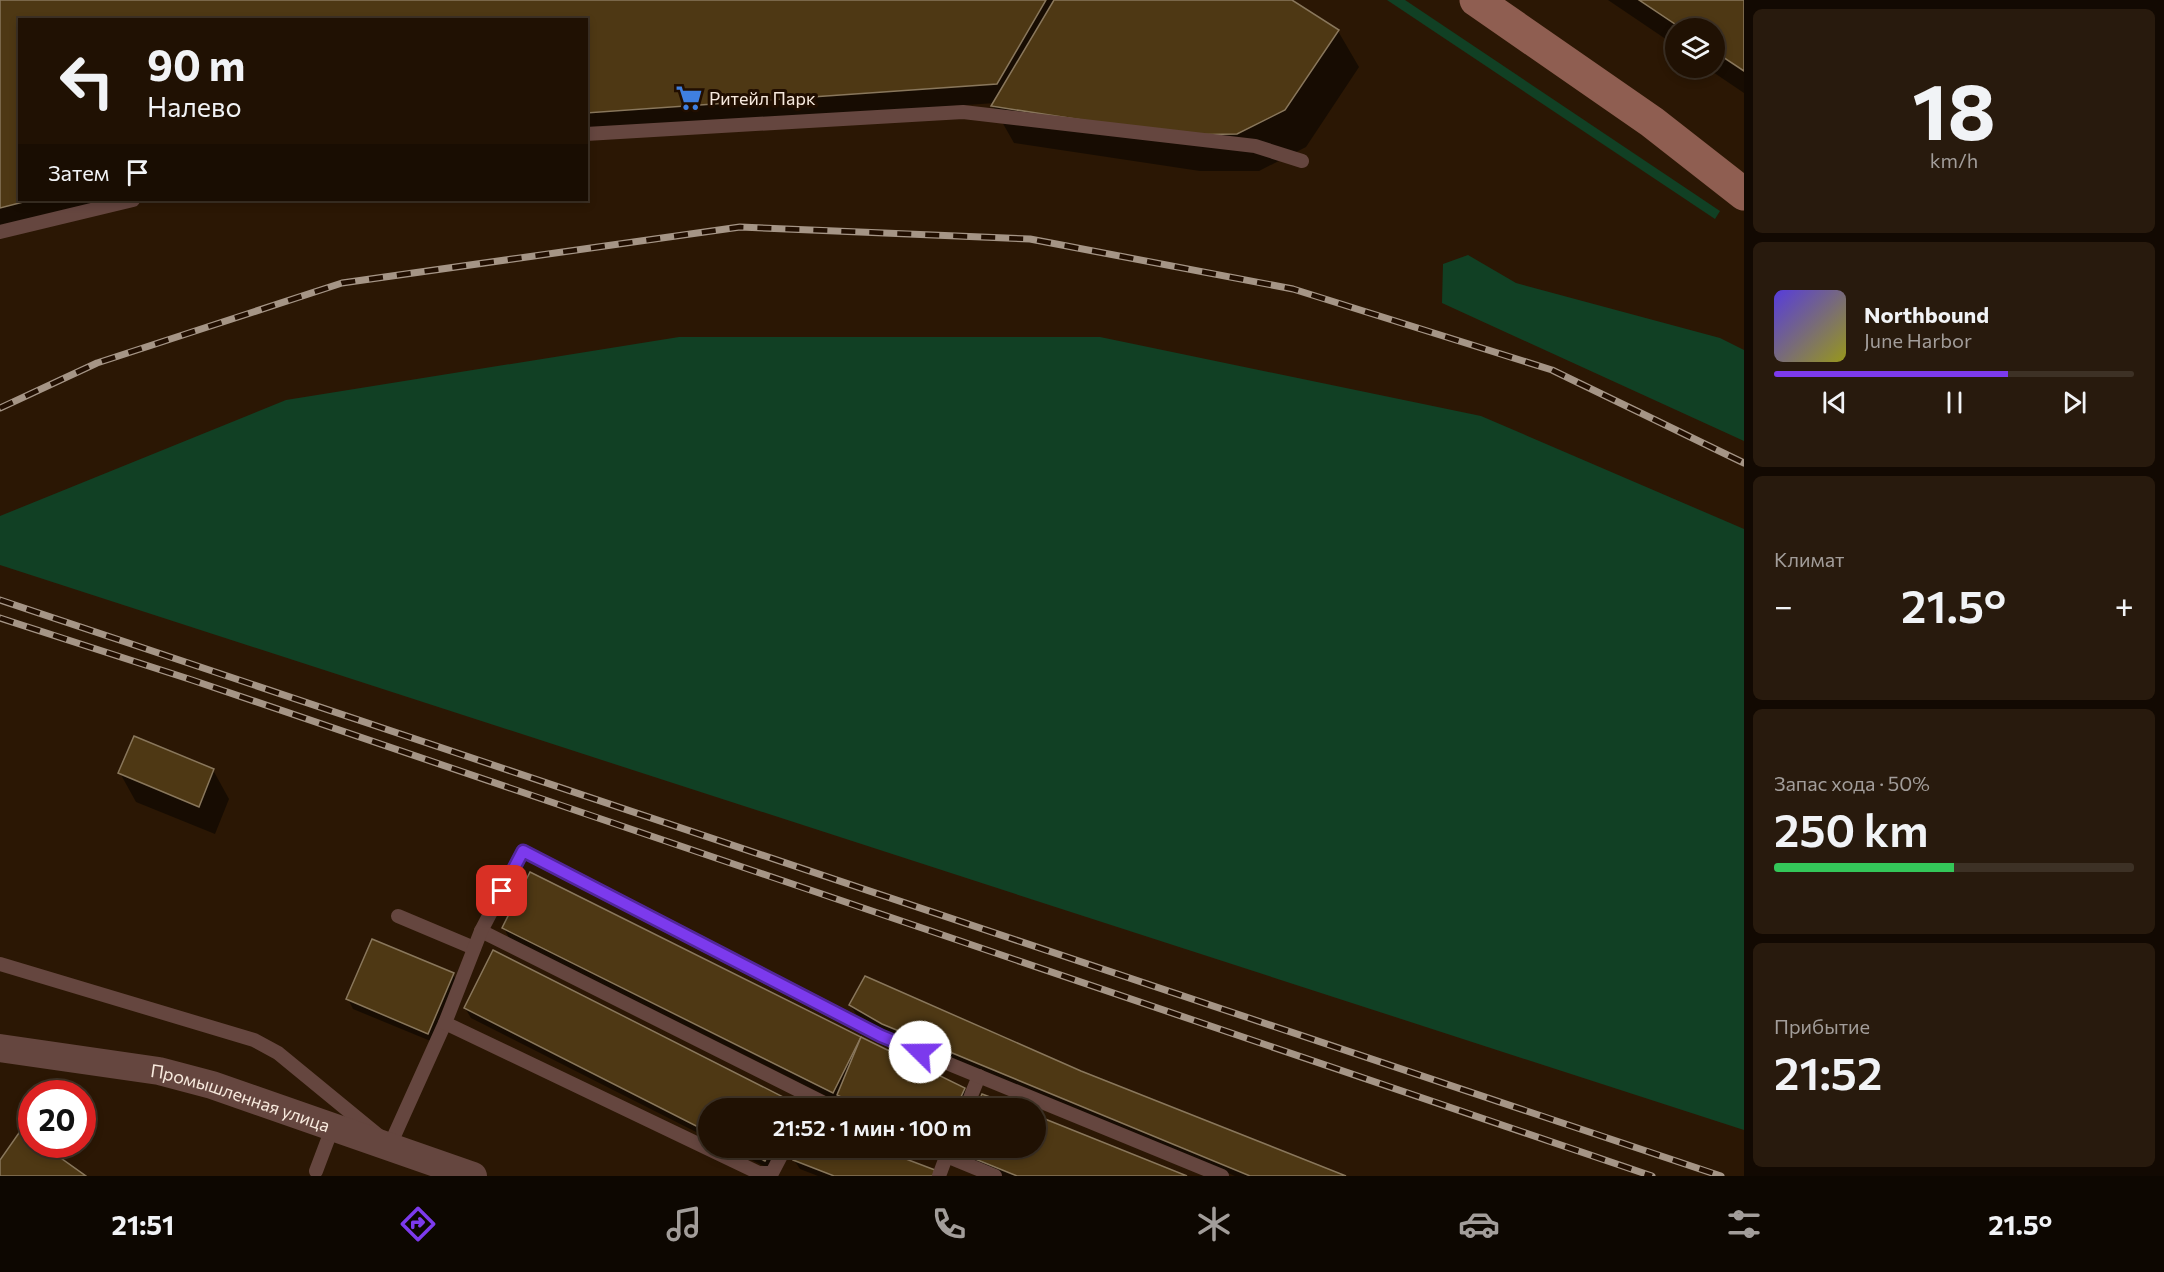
<!DOCTYPE html>
<html lang="ru">
<head>
<meta charset="utf-8">
<style>
  body { margin:0; font-family:Commissioner,sans-serif; background:#281a0d; color:#f1f3f6; height:100vh; display:flex; flex-direction:column; font-size:22px; white-space:nowrap }
  * { box-sizing:border-box; margin:0 }
  p { font-size:20px; color:#a29d9a }
  .icon { flex:none; width:33px; height:33px; fill:none; stroke:currentColor; stroke-width:2; stroke-linecap:round; stroke-linejoin:round }
  .map { position:relative; flex:1; overflow:hidden }
  .sheet { display:flex; flex-direction:column; gap:9px; padding:9px; background:#120902; width:420px }
  .sheet>* { flex:none }
  .guide { position:absolute; left:18px; top:18px; width:570px; height:183px; border-radius:0px; box-shadow:0 3px 9px #0003,0 0 0 2px #3d3125; background:#201103; color:#f1f3f6; overflow:hidden }
  .buttons { position:absolute; left:1665px; top:18px; display:grid; gap:12px }
  .buttons a { display:grid; place-items:center; width:60px; height:60px; border-radius:50%; background:#201103; box-shadow:0 3px 9px #0003,0 0 0 2px #3d3125; font-size:30px }
  .speed { position:absolute; left:18px; top:1080px; display:flex; gap:12px; font-size:30px; font-weight:700; text-align:center }
  .speed>* { display:grid; place-content:center; width:78px; height:78px; border-radius:50%; background:#201103; box-shadow:0 3px 9px #0003,0 0 0 2px #3d3125; line-height:1 }
  .speed .limit { border:9px solid #d22; background:#fff; color:#111 }
  .pin { position:absolute; display:grid; place-items:center; width:51px; height:51px; color:#fff; margin:-26px; border-radius:12px; box-shadow:0 3px 9px #0006 }
  .me { position:absolute; width:66px; margin:-33px; rotate:292deg; stroke-linejoin:round; filter:drop-shadow(0 0 4px #0008) }
  .turn { display:flex; align-items:center; gap:21px; height:126px; padding:0 30px; font-size:27px }
  .turn .icon { width:78px; height:78px; stroke-width:2.5 }
  .turn b { display:block; font-size:42px; line-height:51px }
  .then { display:flex; align-items:center; height:57px; padding:0 30px; background:#0003; gap:12px; font-size:22px }
  .big { font-size:45px; font-weight:600; line-height:1.1 }
  .sheet .tile { flex:1; display:flex; flex-direction:column; justify-content:center; gap:9px; min-width:0; padding:0 21px; border-radius:9px; background:#281a0d }
  .sheet .dial { align-items:center; gap:0 }
  .dial b { font-size:78px; line-height:1 }
  .song { display:flex; align-items:center; gap:18px }
  .cover { width:72px; height:72px; border-radius:9px; background:linear-gradient(135deg,hsl(250 70% 55%),hsl(60 70% 35%)) }
  .played { height:6px; border-radius:3px; background:linear-gradient(90deg,#7c3aed 65%,#3d3125 65%) }
  .keys { display:flex; justify-content:space-around; direction:ltr }
  .heat { display:flex; justify-content:space-between; align-items:center; font-size:33px; direction:ltr }
  .charge { height:9px; border-radius:4px; background:linear-gradient(90deg,#34c759 50%,#3d3125 0) }
  .trip { position:absolute; left:698px; top:1098px; width:348px; height:60px; border-radius:30px; background:#201103; box-shadow:0 3px 9px #0003,0 0 0 2px #3d3125; font-weight:600; line-height:60px; text-align:center }
  .tab-bar { display:flex; height:96px; justify-content:space-around; align-items:center; background:#0d0701; color:#a29d9a }
  .tab-bar .icon { width:42px; height:42px }
  .tab-bar .active { color:#7c3aed }
  .tab-bar b { font-size:27px; color:#f1f3f6 }
  main { display:flex; flex:1; min-height:0 }
  .map>svg:first-child { display:block }
</style>
</head>
<body>
<main>
<div class="map">
<svg width="1744" height="1176" viewBox="0 0 1744 1176">
  <rect width="100%" height="100%" fill="#2b1704"/>
  <g fill="#114024">
    <polygon points="1387,0 1405,0 1720,211 1715,219"/>
    <polygon points="1468,255 1516,283 1720,338 1744,350 1744,441 1442,303 1443,264"/>
    <polygon points="679,337 1100,337 1481,416 1744,529 1744,1130 0,565 0,516 286,400"/>
  </g>
  <g fill="#0007">
    <polygon points="0,0 1289,0 1338,31 1359,67 1306,147 1259,171 1200,171 1014,143 993,106 995,103 586,132 586,20 20,20 20,200 116,200 0,231"/>
    <polygon points="1608,0 1744,0 1744,93 1707,68 1714,68 1714,28 1676,28 1676,46"/>
    <polygon points="213,770 229,799 215,834 136,802 120,773"/>
    <polygon points="531,874 964,1089 969,1098 965,1108 853,1108 844,1104 840,1098 838,1102 509,938 504,928"/>
    <polygon points="453,974 458,984 433,1042 353,1009 348,999"/>
    <polygon points="850,1005 1081,1073 1342,1176 1235,1176 889,1033 856,1014"/>
    <polygon points="465,1008 794,1104 796,1108 708,1108 708,1138 471,1018"/>
    <polygon points="983,1096 1015,1108 978,1108"/>
    <polygon points="1035,1117 1183,1176 1002,1176 965,1161 960,1152 962,1148 1035,1148"/>
    <polygon points="727,1148 781,1148 770,1169"/>
    <polygon points="799,1148 873,1148 934,1172 936,1176 818,1176 800,1169 794,1160"/>
  </g>
  <g fill="#4e3814" stroke="#89775c" stroke-width="1.5">
    <polygon points="0,0 1046,0 997,84 586,113 586,20 20,20 20,200 31,200 0,208"/>
    <polygon points="1054,0 1292,0 1339,30 1285,110 1237,134 1178,135 991,106"/>
    <polygon points="1639,0 1744,0 1744,71 1714,51 1714,28 1681,28"/>
    <polygon points="134,736 214,769 199,807 118,773"/>
    <polygon points="530,872 861,1037 833,1093 502,928"/>
    <polygon points="372,939 454,973 428,1034 346,999"/>
    <polygon points="493,950 795,1103 792,1108 708,1108 708,1132 464,1008"/>
    <polygon points="865,976 1081,1071 1346,1176 1250,1176 882,1024 849,1005"/>
    <polygon points="861,1037 965,1088 956,1108 864,1108 837,1095"/>
    <polygon points="982,1094 1019,1108 976,1108"/>
    <polygon points="1035,1115 1187,1176 1017,1176 958,1152 960,1148 1035,1148"/>
    <polygon points="21,1130 32,1138 32,1144 41,1144 86,1176 0,1176 0,1160"/>
    <polygon points="738,1148 772,1148 765,1161"/>
    <polygon points="798,1148 877,1148 935,1170 933,1176 834,1176 793,1160"/>
  </g>
  <g fill="none" stroke-linecap="round" stroke-linejoin="round">
    <g stroke="#65463f" stroke-width="14">
      <polyline points="586,134 963,112 1255,146 1302,161"/>
      <polyline points="0,232 133,200"/>
      <polyline points="398,916 474,948"/>
      <polyline points="481,931 834,1108"/>
      <polyline points="0,964 254,1040 278,1053 390,1145 445,1023"/>
      <polyline points="966,1108 979,1076"/>
      <polyline points="785,1148 772,1173 759,1173 445,1023 481,931 523,851 881,1036 1222,1176"/>
      <polyline points="927,1148 995,1176"/>
      <polyline points="316,1171 333,1126"/>
      <polyline points="939,1176 949,1149"/>
    </g>
    <path stroke="#65463f" stroke-width="28" id="s1" d="M0,1048L159,1071L212,1085L473,1176"/>
    <polyline stroke="#8f5e51" stroke-width="33" points="1476,0 1652,122 1744,194"/>
    <g stroke="#a59586" stroke-width="7">
      <g id="rail">
        <polyline points="0,408 97,363 342,283 740,227 1030,239 1293,289 1552,370 1744,463"/>
        <polyline points="0,600 1721,1176"/>
        <polyline points="0,618 192,680 1652,1176"/>
      </g>
    </g>
    <use href="#rail" stroke="#210e00" stroke-width="4.5" stroke-dasharray="14" stroke-linecap="butt"/>
  </g>
  <g fill="none" stroke-linecap="round" stroke-linejoin="round">
    <g stroke="#51269a" stroke-width="15">
      <polyline id="route" points="502,891 523,851 881,1036 920,1052"/>
    </g>
    <use href="#route" stroke="#7c3aed" stroke-width="10"/>
  </g>
  <defs>
    <g id="supermarket-bare" transform="scale(2.07)"><path d="M-6-5.5h2.5l.6 2H6L4.5 2H-2.5L-4.4-4H-6ZM-1.5 3.2a1.3 1.3 0 1 0 .1 0ZM3 3.2a1.3 1.3 0 1 0 .1 0Z" fill="#3f7fe0" stroke="#210e00" stroke-width="2.5" paint-order="stroke"/></g>
  </defs>
  <g fill-rule="evenodd">
    <use href="#supermarket-bare" x="689" y="98"/>
  </g>
  <g text-anchor="middle" dominant-baseline="central" stroke-width="6" stroke-linejoin="round" paint-order="stroke">
    <g font-size="18" fill="#f7e9dd" stroke="#210e00" text-anchor="start">
      <text x="709" y="98">Ритейл Парк</text>
    </g>
    <g font-size="18" fill="#f7e9dd" stroke="#210e00">
      <text stroke="none"><textPath href="#s1" startOffset="246">Промышленная улица</textPath></text>
    </g>
  </g>
</svg>
<div class="buttons">
<a><svg class="icon" aria-label="layers" viewBox="0 0 24 24"><path d="M12 4l9 5-9 5-9-5zM3 14l9 5 9-5"/></svg></a>
</div>
<div class="speed"><div class="limit">20</div></div>
<div class="pin" style="left:502px;top:891px;background:#d93025"><svg class="icon" aria-label="arrive" viewBox="0 0 24 24"><path d="M6 21V4h12l-3 4 3 4H6"/></svg></div>
<svg class="me" style="left:920px;top:1052px" viewBox="-20 -20 40 40"><circle r="19" fill="#fff"/><path d="M0-13L10 11 0 6-10 11z" fill="#7c3aed"/></svg>
<div class="trip">21:52 · 1 мин · 100 m</div>
<div class="guide">
<div class="turn"><svg class="icon" aria-label="left" viewBox="0 0 24 24"><path d="M17 20v-9H6M10 6l-5 5 5 5"/></svg><div><b>90 m</b>Налево</div></div>
<div class="then">Затем<svg class="icon" aria-label="arrive" viewBox="0 0 24 24"><path d="M6 21V4h12l-3 4 3 4H6"/></svg></div>
</div>
</div>
<section class="sheet">
<div class="tile dial"><b>18</b><p>km/h</p></div>
<div class="tile">
<div class="song"><i class="cover"></i><div><b>Northbound</b><p>June Harbor</p></div></div>
<div class="played"></div>
<div class="keys"><svg class="icon" aria-label="previous" viewBox="0 0 24 24"><path d="M18 5L8 12l10 7zM5 5v14"/></svg><svg class="icon" aria-label="pause" viewBox="0 0 24 24"><path d="M8 5v14M16 5v14"/></svg><svg class="icon" aria-label="next" viewBox="0 0 24 24"><path d="M6 5l10 7-10 7zM19 5v14"/></svg></div>
</div>
<div class="tile"><p>Климат</p>
<div class="heat"><a>−</a><b class="big">21.5°</b><a>+</a></div>
</div>
<div class="tile"><p>Запас хода · 50%</p><b class="big">250 km</b><div class="charge"></div></div>
<div class="tile"><p>Прибытие</p><b class="big">21:52</b></div>
</section>
</main>
<nav class="tab-bar">
<b>21:51</b>
<svg class="icon active" aria-label="directions" viewBox="0 0 24 24"><path d="M12 3l9 9-9 9-9-9zM9 14v-3h6M13 9l2 2-2 2"/></svg>
<svg class="icon" aria-label="music" viewBox="0 0 24 24"><path d="M9 18V5l10-2v13"/><circle cx="6" cy="18" r="3"/><circle cx="16" cy="16" r="3"/></svg>
<svg class="icon" aria-label="phone" viewBox="0 0 24 24"><path d="M5 4h4l2 5-3 2q2 4 5 5l2-3 5 2v4C11 20 4 13 5 4z"/></svg>
<svg class="icon" aria-label="climate" viewBox="0 0 24 24"><path d="M12 3v18M4 7l16 10M4 17L20 7"/></svg>
<svg class="icon" aria-label="car" viewBox="0 0 24 24"><path d="M5 17H2v-5l4-1 3-4h7l3 4 3 1v5h-3M9 17h6M6 11h13"/><circle cx="7" cy="17" r="2"/><circle cx="17" cy="17" r="2"/></svg>
<svg class="icon" aria-label="filters" viewBox="0 0 24 24"><path d="M4 7h16M4 17h16"/><circle cx="9" cy="7" r="2"/><circle cx="15" cy="17" r="2"/></svg>
<b>21.5°</b>
</nav>
</body>
</html>
